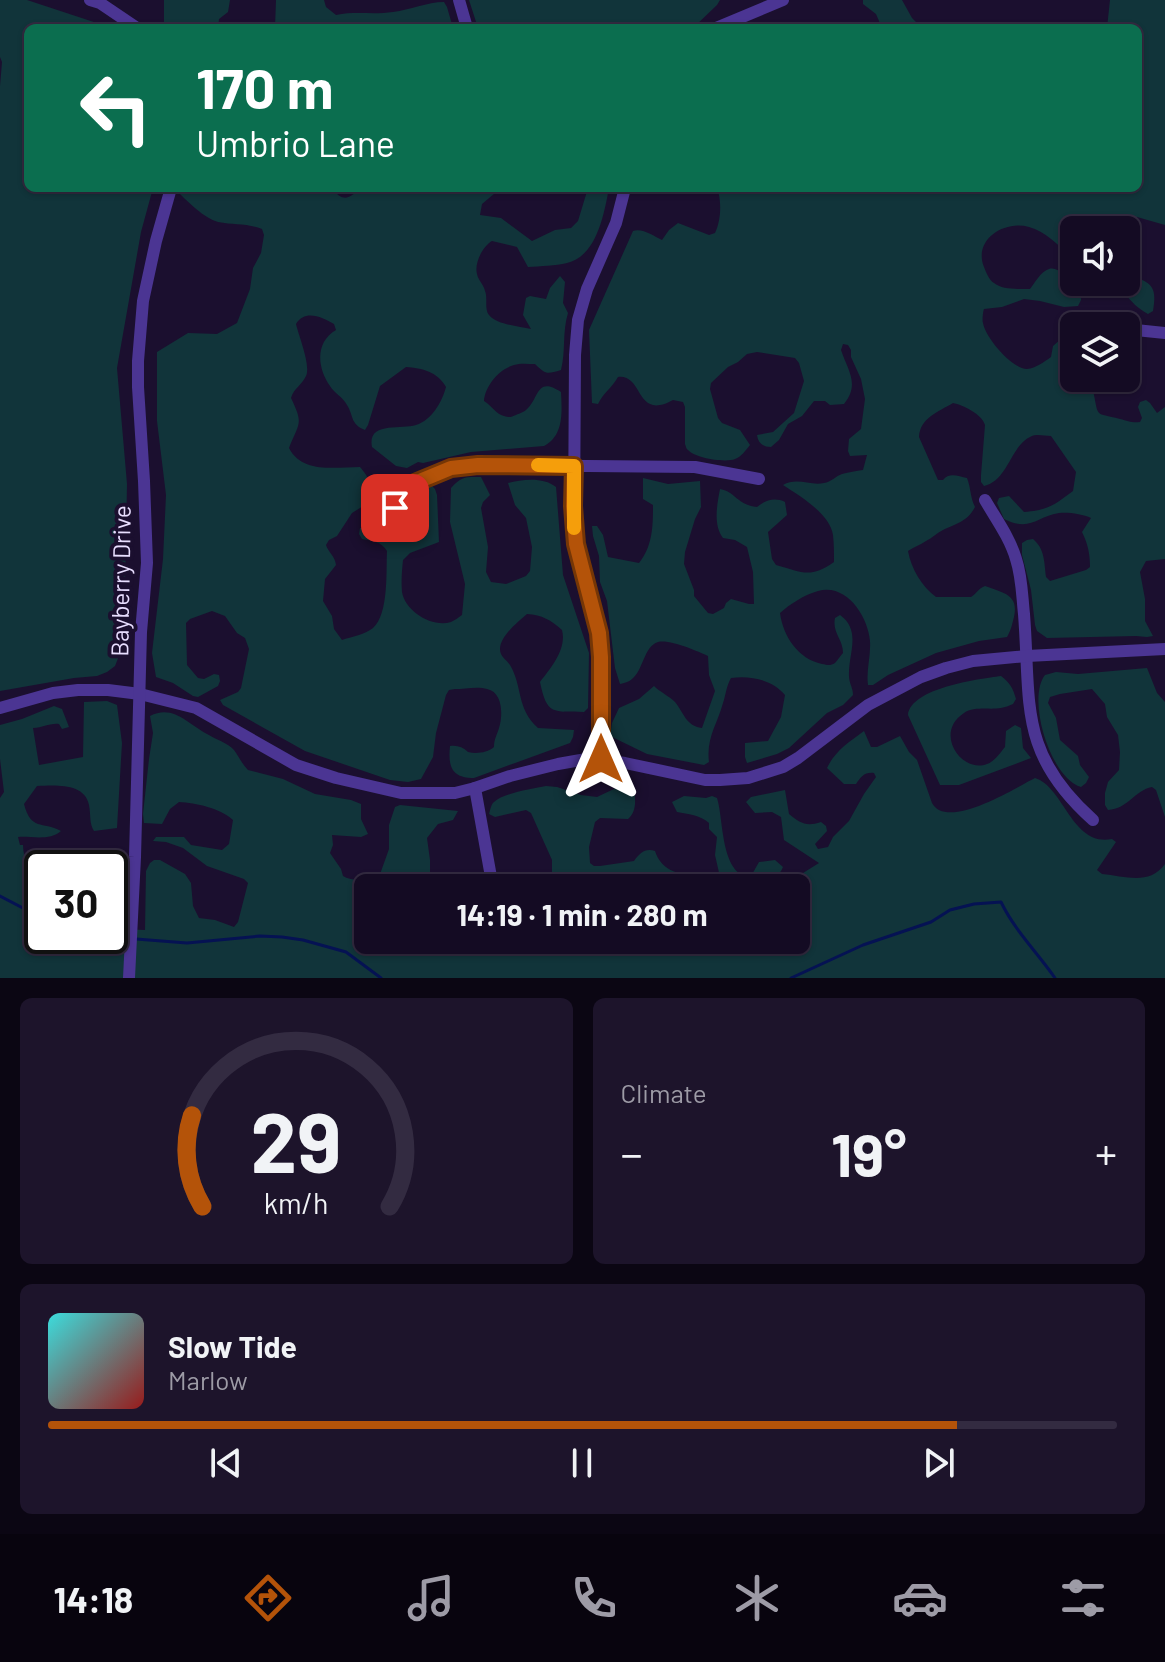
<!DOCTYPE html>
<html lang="en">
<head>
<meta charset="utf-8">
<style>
  body { margin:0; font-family:Barlow,sans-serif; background:#1d142b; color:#f1f3f6; height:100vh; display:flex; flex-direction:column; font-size:30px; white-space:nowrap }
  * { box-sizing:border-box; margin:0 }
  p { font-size:26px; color:#9d9ba6 }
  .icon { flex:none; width:44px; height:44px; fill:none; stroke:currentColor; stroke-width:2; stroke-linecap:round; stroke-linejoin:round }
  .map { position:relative; height:978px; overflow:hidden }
  .details { display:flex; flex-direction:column; gap:20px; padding:20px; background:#0b0613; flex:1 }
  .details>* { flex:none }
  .hud { position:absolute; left:24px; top:24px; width:1118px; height:168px; border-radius:12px; box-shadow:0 2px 6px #0004,0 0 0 2px #332b41; background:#0b6e4f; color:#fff; overflow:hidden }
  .buttons { position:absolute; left:1060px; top:216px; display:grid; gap:16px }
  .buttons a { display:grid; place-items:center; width:80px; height:80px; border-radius:12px; background:#140b23; box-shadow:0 2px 6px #0004,0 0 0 2px #332b41; font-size:40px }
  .speed { position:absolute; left:24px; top:850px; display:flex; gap:16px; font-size:40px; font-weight:700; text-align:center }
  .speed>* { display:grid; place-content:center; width:104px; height:104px; border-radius:50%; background:#140b23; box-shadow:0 2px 6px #0004,0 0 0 2px #332b41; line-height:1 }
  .speed .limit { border:4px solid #111; border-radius:12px; background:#fff; color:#111 }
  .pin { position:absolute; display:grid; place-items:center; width:68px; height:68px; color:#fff; margin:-34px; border-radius:16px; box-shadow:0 4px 12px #0006 }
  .me { position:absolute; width:88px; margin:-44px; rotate:0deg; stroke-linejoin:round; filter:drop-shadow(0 0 6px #0008) }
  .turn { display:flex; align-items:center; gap:28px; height:168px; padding:0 40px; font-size:36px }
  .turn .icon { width:104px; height:104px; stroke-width:2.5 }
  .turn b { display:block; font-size:56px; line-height:68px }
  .big { font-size:60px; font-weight:700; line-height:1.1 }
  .details .card { flex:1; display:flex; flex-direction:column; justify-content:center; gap:12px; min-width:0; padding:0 28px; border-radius:12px; background:#1d142b }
  .details .dial { align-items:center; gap:0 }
  .dial svg { height:208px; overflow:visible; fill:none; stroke:#332b41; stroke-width:7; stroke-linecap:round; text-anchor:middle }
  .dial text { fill:#f1f3f6; stroke:none }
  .song { display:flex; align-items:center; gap:24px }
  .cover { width:96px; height:96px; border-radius:12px; background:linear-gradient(135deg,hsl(180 70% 55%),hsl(0 70% 35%)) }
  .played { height:8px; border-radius:4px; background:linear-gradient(90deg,#b45309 85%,#332b41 85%) }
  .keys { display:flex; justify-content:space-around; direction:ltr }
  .heat { display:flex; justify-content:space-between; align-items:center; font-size:44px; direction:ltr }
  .details .tiles { flex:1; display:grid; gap:20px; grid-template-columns:1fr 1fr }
  .card:last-child { grid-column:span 2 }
  .trip { position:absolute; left:354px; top:874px; width:456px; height:80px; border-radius:12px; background:#140b23; box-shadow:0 2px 6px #0004,0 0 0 2px #332b41; font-weight:700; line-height:80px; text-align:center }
  .tab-bar { display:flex; height:128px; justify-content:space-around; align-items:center; background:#08040e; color:#9d9ba6 }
  .tab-bar .icon { width:56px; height:56px }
  .tab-bar .on { color:#b45309 }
  .tab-bar b { font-size:36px; color:#f1f3f6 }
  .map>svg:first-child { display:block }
</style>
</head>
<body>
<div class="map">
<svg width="1165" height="978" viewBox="0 0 1165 978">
  <rect width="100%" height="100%" fill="#1b0f2f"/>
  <g fill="#11343a">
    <polygon points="0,0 27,0 112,28 28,28 28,188 153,188 141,232 117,368 127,484 124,643 115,666 107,672 97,676 74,678 0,691 0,86 2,62 0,57"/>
    <polygon points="164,0 230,0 228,12 219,19 218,28 164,28"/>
    <path d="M276,0H324L326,7L336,15C355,11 374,15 393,12C410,10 427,2 444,2L447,7L453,28H275Z"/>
    <polygon points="469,0 720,0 717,5 693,28 602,28 590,24 577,28 478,28"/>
    <polygon points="863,0 902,0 912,18 922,28 882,28 876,14 863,4"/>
    <path d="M1110,0H1165V225L1137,217L1125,219L1109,230H1074V260C1060,247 1047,232 1029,227C1004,220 973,240 984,267C986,272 989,280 994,283C1002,290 1020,289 1030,289C1035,283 1040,272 1049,269C1060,265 1082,289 1081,300C1080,302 1079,304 1078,306L1064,307L1040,301L1024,299L1002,307L984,309C983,311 982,321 983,323C985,337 1012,369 1027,369C1036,368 1044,362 1051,357L1053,346L1068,333H1074V378H1095L1096,385L1093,390C1099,419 1094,412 1120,419C1128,421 1132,423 1140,422L1142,418L1138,407L1140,402L1146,400L1150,403L1157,413L1165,407V559L1146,561L1140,572L1145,599V621L1153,636L1147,637L1136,636L1047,638L1037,631L1035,625L1031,590L1022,555V543L1027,540L1033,539C1045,549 1044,562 1046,577L1050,581L1086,570L1090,567C1090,554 1088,544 1082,532L1091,518C1083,514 1068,512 1059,513C1035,517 1031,532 1004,519L997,503L999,498L1009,496L1024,512C1049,510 1054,505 1073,491L1076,472L1051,436C1045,436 1037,434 1032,436C1010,445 1009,480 984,486L981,482V475L985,425C982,414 963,405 953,403C938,412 920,418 919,437L938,480H943C949,472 958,476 967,478C971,488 970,497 975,507C967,522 957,523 943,530C937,533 932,538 926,541C920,545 914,547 908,551C911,568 922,587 936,597H971C977,593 979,588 985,586C1003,593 1019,594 1014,617C1012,625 1011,630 1007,637L979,641L936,653L888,675L873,685H868C866,670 871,656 870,641C868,617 847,583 818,591C804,595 790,604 780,613C783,636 798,659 822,664C828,665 830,666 835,663C838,660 840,656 843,653C843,639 832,633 835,618L840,615C862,631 848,654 849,676C849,683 853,688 853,695L843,705L827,713L789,748L777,754L747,763L745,757V743L768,741L781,717L785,695C773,680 750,675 731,678C726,687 726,694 723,703C717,725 706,738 709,762L704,765L647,754L610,736L612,723L619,708L639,699L654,686C660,692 669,696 675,702C684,713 686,726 702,728L715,691L709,675L708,656C697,651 670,639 658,642C644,646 643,671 632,679C629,682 624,683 620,684L615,668L607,601L600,582L599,556L593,536L592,526H597L603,535L608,557L639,563C653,546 653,525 653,505L643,499V478L668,484L700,481L701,507L695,519L685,552L684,564L694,590V596L708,613L713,614L724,608L726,603L731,599L749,604H754L753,572L747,547L735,540L723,538C713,525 717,505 720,489C736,492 737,505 757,507C765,500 775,497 785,502L787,515L768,532L772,559L776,565C802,572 810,579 834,562C834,553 834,544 833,535C830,514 800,496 783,485C797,477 810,486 824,483C831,482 836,476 842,474C849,472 856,471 863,470L867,455L850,456L848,451L849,439L861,429L865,399L861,379L851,357V350L848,345L843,344L841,350C848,371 860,384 844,404L830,405L825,401H814L802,416L788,424L779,440L771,447C763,447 758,443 757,435L773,432L794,413L804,381L799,363L795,358L757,352L747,354L738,362L728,367L711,383L710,389L718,418L722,423L740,430L750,445C746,450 741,457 735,459C725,463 695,458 688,450C686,449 686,446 685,444V407L683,402L673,400C635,421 644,374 618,377C612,388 603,393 598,404L592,403L589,330L633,231C643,228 653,236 662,240L669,230L678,223L709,235L715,233C721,221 722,201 717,188H1138V28H1107Z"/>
    <path d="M179,188H331C344,202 347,200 361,188H501L482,204L480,215L501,218L532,241L555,230L571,228L578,221L588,188H609C604,214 597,256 567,263C555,266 541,266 528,267L517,247L492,241C483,246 474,263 477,274C478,280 484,285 485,291C488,298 484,309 489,315C497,325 519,326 531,329L523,315L526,298L530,296L546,299L550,288L560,276L565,282L563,303L568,313C562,333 566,350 561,370C547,374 546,375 535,364C528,364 520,363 514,365C499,369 485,386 484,401C491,405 496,414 504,416C510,418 511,417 516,415C520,413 525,412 528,408C539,397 537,376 561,392C562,412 564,436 544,446L471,452L423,463L418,462L407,468L396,466L372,447C367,421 401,430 416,425C432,420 442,402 446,387C438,372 422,368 406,367L380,386L368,425L365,430C350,424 354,416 347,405C343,397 334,393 330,386C317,368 315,342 336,330L334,324C322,317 305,309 296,324C299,337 311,365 306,376C302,385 294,388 291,398C304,425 299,422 289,448C302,474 336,467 360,467C371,479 371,487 368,503L352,513L337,536L329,540L326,545C328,552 335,556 336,565L325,579L323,601L332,616L334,629L342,640C351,637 366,634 373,628C389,614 386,570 387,551C381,541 372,541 362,539L359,534L360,528H371L397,540C409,536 419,521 420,508C420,506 419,495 420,494C421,489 426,488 431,485L435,489L437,495L439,542L410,553L403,560C402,570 401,581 402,592C405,611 432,628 451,622C455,620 458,618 462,615L465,584L450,522L451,488C462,476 465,477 481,477L490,495L483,502L481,508L488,547L486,572L491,582L506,584L526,576L530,571L532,547L526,518L515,505L508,483C523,479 544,477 556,487L563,575L589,653L588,708L584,712C553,711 547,716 540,682C551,668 567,649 562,630C551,620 542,615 527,614C518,622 500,636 500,649C500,657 506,659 510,665C523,687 516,708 538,728L574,730L573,737L570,743L474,778C451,778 448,766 450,746C457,745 463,747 468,752C476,754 487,753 494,747C494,739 497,735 499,728C503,716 503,692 487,689C478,686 464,689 455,689L449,690L446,695L436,733L433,757L421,779L408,782L390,780L305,751L223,705L220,700L238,692L241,688L249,649L245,638L237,633L225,616L212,611L190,619L186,623L187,665L198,678L204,679L214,674L219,675L220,681L218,686L198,697L193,696L173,683L156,677L152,653L163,559L166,495L157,421V352L188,333L217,334L237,323L250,289L253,268L261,253L264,235L262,229C246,223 234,225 218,222C204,218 188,202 178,192Z"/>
    <path d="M1126,275C1150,281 1158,285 1153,311L1148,314C1122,300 1131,285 1094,288L1088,282H1126Z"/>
    <path d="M1147,668L1157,693L1165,702V817L1156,790L1152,787C1135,790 1128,809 1108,810L1105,805V793L1108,782L1119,770L1120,752L1118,735L1107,717L1105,704L1092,689L1060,694L1050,697L1048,703L1056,718L1060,740L1078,756L1080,765L1089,777L1086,783L1081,787C1051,779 1026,699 1045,675L1056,672L1078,674Z"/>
    <path d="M1001,676C1010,683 1013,688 1016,699L1013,704C1009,706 1005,707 1001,708C990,710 974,706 964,713C933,733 962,774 987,764C994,762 1000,753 1005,747L1006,731L1015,725L1021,728L1023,748L1031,758L959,785H940L908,715C911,688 978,679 1001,676Z"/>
    <path d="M107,701L117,705L122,743L117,828L94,831C89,823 91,815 89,805C85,783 56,785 37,786L24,804C31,831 42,821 61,831C50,841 32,836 18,837L20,845H23C23,852 25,858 26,865C28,881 24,896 31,911L42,912V936H110V868H96L98,855C103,850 112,849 118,853L120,876V929L145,930L146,871L150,863L154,860H160L185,874L191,883L193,906L199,918L215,920L234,927L238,922L248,883L244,879L207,866L183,848L166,842L153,841L156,837H184L191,845L222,850L229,844L233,820C220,808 196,803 179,802L170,809L162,824L144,823L143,814L149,759L153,733L150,716C173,704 188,724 207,734C215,739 228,743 234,750C239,757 242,764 248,770L283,779L315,794L351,800L361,804V819L368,834L361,837L332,835L333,845L330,853L341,869L343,876C354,883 367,878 379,877L389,849V825L395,807L400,805L458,811L453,820L438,824L427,838L430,860V880L434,888H368V940H796V888H779L819,863L784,840L781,817L772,812L755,813L746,802L751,797L785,790L789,814C800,823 806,827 821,822L826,826L827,831L815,844L818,849L828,847L833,837L849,821L864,794L876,777L874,773C864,772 861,777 856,784H844L827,768C835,751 849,742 864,731L871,747H877L900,736L909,752L917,760L932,803C947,831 1015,788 1035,778C1064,787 1072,847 1112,839L1116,842L1097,870L1102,874C1125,876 1149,886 1165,864V978H0V798L4,792L0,759V725L22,719L54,706L62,709L69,727L62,729L59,724C49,723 43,728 33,728L39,765L83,757L84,702Z"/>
    <path d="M546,786L557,787L581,795L597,797L616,788L628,786L634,791C636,801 636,812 628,819L600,818L595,822L589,847L590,863L594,866H600L634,861C640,853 645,848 655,851C661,871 681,876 699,875L711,888H552V860L531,813L526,810L495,817L489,814C490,811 491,804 494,802C503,793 532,789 546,786Z"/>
    <path d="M684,796L706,798L712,796L717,798C724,820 720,873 750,878L759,862L775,860L783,867C773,891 739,888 717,888L720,877L715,855L717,837L709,829V823C700,815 688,814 677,812L672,802Z"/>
  </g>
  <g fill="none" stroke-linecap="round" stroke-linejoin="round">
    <g stroke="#051253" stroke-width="3">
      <polyline points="0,896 42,918"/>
      <polyline points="110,934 128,938"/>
      <polyline points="136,939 187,943 260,936 282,937 303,940 346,952 381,978"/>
      <path d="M791,978L863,945L931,922L950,910L974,904L1001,902C1015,931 1037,952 1055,978"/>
    </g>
    <g stroke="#4b3593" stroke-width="12">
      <polyline points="90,0 100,3 137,28"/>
      <polyline points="459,0 467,28"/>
      <polyline points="716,28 783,0"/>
      <polyline points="1111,320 1121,326"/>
      <polyline points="1126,329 1165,333"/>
      <path d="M985,500C996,519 1010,538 1016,559C1022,577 1022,596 1024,614C1031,705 1018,753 1093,820"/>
      <polyline points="395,508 410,485 451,468 478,465 695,467 759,479"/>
      <polyline points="0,708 53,693 78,690 108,690 140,694 196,708 296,765 336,778 401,793 455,793 475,788 510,776 558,764 592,758 625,763 705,780 720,780 748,778 783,767 798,758 868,705 921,677 946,668 973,661 1027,656 1165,649"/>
      <path d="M601,759C601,718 605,675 599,634C593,597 579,562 574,525L575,355L578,320L587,289L616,223L625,188"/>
      <polyline points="475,788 493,888"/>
      <polyline points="129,978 135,857 141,632 147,563 144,481 138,387 138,361 143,301 156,241 171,188"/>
    </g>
  </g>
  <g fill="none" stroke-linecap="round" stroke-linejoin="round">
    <g stroke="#753606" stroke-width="20">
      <polyline id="route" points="395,508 410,485 451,468 478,465 574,466 573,506 576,544 599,633 601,657 601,759"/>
    </g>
    <use href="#route" stroke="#b45309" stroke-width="14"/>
    <polyline stroke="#f59e0b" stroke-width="14" points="538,465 574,466 574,528"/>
  </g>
  <g text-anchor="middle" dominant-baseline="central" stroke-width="8" stroke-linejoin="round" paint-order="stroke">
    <g font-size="24" fill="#e8deff" stroke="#1b0f2f">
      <text transform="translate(120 581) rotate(-89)">Bayberry Drive</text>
    </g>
  </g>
</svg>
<div class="buttons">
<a><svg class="icon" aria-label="sound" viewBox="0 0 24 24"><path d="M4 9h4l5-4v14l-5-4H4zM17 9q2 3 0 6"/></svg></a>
<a><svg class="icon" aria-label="layers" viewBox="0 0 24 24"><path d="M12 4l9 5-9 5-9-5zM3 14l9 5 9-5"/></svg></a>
</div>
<div class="speed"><div class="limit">30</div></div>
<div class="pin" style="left:395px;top:508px;background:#d93025"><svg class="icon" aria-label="arrive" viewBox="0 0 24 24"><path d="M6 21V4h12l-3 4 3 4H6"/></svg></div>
<svg class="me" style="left:601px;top:759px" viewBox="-20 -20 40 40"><path d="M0-17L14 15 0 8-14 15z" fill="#b45309" stroke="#fff" stroke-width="4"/></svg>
<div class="trip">14:19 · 1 min · 280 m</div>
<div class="hud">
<div class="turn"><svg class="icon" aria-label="left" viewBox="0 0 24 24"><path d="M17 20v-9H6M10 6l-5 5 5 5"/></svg><div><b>170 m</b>Umbrio Lane</div></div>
</div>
</div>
<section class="details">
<div class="tiles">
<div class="card dial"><svg viewBox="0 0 100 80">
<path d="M14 69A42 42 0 1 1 86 69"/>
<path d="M14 69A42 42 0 0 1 10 34" stroke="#b45309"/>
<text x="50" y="56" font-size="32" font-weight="700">29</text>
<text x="50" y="72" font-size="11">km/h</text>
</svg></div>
<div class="card"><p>Climate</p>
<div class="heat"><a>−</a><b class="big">19°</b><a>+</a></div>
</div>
<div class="card">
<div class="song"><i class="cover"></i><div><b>Slow Tide</b><p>Marlow</p></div></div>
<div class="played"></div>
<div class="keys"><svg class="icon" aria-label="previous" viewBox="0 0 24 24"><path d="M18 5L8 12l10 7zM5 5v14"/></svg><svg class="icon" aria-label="pause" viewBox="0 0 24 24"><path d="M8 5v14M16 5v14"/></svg><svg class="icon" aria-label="next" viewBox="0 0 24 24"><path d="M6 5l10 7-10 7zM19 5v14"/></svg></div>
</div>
</div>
</section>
<nav class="tab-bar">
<b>14:18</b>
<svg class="icon on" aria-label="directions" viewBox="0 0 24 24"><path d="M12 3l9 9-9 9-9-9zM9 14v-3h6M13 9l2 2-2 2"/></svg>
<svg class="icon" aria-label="music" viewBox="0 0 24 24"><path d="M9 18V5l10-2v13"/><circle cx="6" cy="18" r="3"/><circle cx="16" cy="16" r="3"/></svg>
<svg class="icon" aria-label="phone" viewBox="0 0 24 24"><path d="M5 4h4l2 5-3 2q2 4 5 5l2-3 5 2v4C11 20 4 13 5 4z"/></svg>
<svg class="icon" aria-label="climate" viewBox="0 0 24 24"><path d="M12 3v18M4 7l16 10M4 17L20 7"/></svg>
<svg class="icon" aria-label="car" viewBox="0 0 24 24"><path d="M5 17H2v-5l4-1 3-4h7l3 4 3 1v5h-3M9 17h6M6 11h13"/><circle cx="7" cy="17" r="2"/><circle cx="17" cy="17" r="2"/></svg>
<svg class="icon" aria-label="filters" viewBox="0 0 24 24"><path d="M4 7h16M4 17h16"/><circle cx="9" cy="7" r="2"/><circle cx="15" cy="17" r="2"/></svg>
</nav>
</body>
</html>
